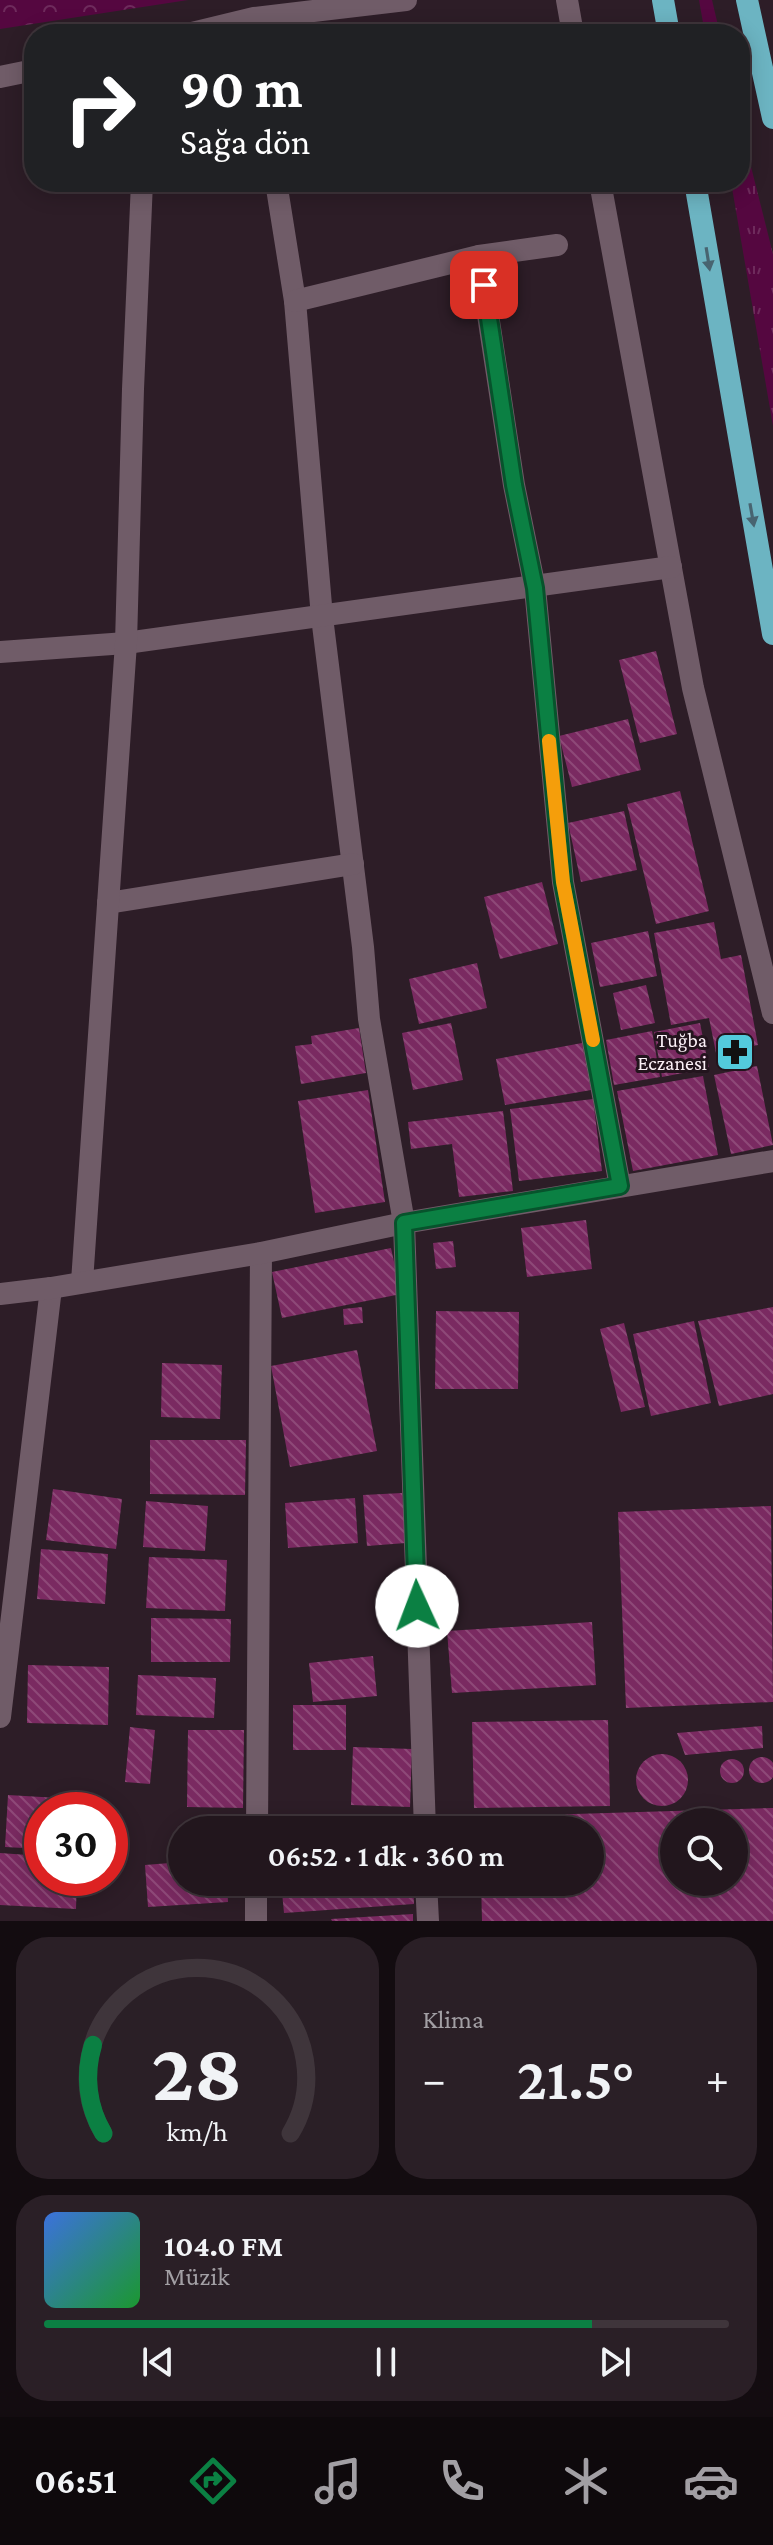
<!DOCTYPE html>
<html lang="tr">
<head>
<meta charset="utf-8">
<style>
  body { margin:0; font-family:"Crimson Pro",serif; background:#2a1f26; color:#f1f3f6; height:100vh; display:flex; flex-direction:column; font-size:30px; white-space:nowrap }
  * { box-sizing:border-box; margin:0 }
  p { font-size:26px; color:#a29fa4 }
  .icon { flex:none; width:44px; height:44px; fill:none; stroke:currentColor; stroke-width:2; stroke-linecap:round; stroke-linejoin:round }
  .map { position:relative; height:1921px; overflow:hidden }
  .drawer { display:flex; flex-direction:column; gap:16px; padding:16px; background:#130c10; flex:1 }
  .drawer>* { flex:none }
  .guide { position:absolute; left:24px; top:24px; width:726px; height:168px; border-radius:32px; box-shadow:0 4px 20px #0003,0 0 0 2px #3f353b; background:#202124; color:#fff; overflow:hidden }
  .fabs { position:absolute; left:660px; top:1808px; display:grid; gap:16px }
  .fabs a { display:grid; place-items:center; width:88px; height:88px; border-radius:50%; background:#22161d; box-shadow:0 4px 20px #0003,0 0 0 2px #3f353b; font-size:40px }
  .speed { position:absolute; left:24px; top:1792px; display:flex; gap:16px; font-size:40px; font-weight:700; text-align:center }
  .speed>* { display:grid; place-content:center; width:104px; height:104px; border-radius:50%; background:#22161d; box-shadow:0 4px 20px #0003,0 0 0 2px #3f353b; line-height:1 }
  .speed .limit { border:12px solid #d22; background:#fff; color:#111 }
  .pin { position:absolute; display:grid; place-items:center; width:68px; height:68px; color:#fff; margin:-34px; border-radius:16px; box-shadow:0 4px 12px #0006 }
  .me { position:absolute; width:88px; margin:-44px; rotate:358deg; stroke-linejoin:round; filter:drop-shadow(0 0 6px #0008) }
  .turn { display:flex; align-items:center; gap:28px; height:168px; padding:0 24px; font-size:36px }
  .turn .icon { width:104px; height:104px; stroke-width:2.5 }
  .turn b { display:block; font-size:56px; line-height:68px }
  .big { font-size:60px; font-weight:600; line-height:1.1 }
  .drawer .card { flex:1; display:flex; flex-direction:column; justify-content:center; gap:12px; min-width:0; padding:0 28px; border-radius:32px; background:#2a1f26 }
  .drawer .dial { align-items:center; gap:0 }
  .dial svg { height:208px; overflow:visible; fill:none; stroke:#3f353b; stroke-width:7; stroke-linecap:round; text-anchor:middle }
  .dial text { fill:#f1f3f6; stroke:none }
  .song { display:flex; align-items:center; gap:24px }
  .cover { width:96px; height:96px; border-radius:12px; background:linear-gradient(135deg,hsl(220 70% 55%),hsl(130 70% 35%)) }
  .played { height:8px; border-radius:4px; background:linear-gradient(90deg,#0b8043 80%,#3f353b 80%) }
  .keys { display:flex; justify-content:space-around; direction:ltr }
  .heat { display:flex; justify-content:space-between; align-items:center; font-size:44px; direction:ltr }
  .drawer .tiles { flex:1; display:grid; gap:16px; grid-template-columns:1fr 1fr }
  .card:last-child { grid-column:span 2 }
  .trip { position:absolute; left:168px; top:1816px; width:436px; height:80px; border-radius:40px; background:#22161d; box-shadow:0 4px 20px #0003,0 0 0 2px #3f353b; font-weight:600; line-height:80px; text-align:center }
  .dock { display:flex; height:128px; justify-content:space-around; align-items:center; background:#0e090c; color:#a29fa4 }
  .dock .icon { width:56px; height:56px }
  .dock .current { color:#0b8043 }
  .dock b { font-size:36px; color:#f1f3f6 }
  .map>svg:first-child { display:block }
</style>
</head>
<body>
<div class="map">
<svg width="773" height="1921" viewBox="0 0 773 1921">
  <defs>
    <pattern id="forest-crowns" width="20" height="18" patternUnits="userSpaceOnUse" patternTransform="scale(2)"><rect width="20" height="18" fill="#550740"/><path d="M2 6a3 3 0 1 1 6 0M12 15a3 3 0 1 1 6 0" fill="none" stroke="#6e2b5c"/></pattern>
    <pattern id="park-tufts" width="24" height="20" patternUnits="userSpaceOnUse" patternTransform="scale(2)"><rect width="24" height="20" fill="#550740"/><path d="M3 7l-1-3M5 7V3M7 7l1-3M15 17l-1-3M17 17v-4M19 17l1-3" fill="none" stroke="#6e2b5c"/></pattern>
    <pattern id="building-back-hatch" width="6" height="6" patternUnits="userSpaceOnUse" patternTransform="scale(2)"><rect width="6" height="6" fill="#7a2a61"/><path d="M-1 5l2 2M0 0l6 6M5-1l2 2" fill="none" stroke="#8e4978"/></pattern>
  </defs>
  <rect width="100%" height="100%" fill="#2d1d27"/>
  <polygon fill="url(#forest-crowns)" points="0,0 188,0 0,29"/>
  <g fill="url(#park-tufts)">
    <polygon points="699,0 712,0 720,34 705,34"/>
    <polygon points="740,123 773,254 773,426 731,182 740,182"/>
  </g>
  <g fill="url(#building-back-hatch)" fill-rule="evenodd">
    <polygon points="656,651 677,734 640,743 619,660"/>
    <polygon points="628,719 641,770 572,787 559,736"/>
    <polygon points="680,791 709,911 656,924 627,804"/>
    <polygon points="624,811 637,870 581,882 568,823"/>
    <polygon points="542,882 558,944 500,959 484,897"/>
    <polygon points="714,922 721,959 741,955 758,1045 716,1053 709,1018 671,1025 654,933"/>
    <polygon points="648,931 657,976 600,987 591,943"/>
    <polygon points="477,963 487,1008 419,1024 409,979"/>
    <polygon points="646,985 655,1023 621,1030 613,993"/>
    <polygon points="451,1023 463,1080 413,1090 402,1033"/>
    <polygon points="700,1023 709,1068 662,1077 654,1032"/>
    <polygon points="359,1028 366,1073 301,1084 295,1046 312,1044 311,1036"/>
    <polygon points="652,1031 660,1077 614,1085 606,1040"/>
    <polygon points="582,1043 591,1090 505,1105 496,1059"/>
    <polygon points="757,1066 773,1145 731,1154 714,1075"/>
    <polygon points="703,1076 718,1155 633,1171 617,1091"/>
    <polygon points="368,1090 385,1202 315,1213 298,1101"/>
    <polygon points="593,1099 602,1171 519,1181 510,1109"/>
    <polygon points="503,1111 513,1191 459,1197 452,1144 411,1149 408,1122"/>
    <polygon points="586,1220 592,1269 527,1277 521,1228"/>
    <polygon points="453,1241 456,1267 436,1269 433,1243"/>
    <polygon points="391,1248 401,1294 282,1318 272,1272"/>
    <polygon points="362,1307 363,1323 344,1325 343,1309"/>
    <polygon points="773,1307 773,1394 719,1406 698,1321"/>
    <polygon points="436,1311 519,1312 518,1389 435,1389"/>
    <polygon points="694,1321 711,1403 651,1416 633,1334"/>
    <polygon points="624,1323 645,1407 621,1412 600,1329"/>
    <polygon points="357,1350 377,1451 290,1467 271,1366"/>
    <polygon points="162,1363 222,1365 220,1419 161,1417"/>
    <polygon points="150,1440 246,1440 245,1495 150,1494"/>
    <polygon points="53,1489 122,1499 116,1549 46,1540"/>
    <polygon points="402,1493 406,1543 367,1546 363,1495"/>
    <polygon points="355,1498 358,1543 288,1548 285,1503"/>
    <polygon points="146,1501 208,1506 205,1551 143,1547"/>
    <polygon points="771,1506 773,1702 626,1708 618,1512"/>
    <polygon points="41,1549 108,1554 105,1604 37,1599"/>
    <polygon points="149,1557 227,1560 225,1611 146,1608"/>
    <polygon points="151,1618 231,1619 230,1662 151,1662"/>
    <polygon points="592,1622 596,1685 452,1693 447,1631"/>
    <polygon points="373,1656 377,1696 313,1702 309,1663"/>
    <polygon points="28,1665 109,1667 108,1725 27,1723"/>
    <polygon points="138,1675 216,1678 214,1718 136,1715"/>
    <rect x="293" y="1705" width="53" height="45"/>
    <polygon points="608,1720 610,1806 474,1808 472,1722"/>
    <polygon points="762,1726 763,1748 685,1755 677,1733"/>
    <polygon points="130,1727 155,1730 150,1784 125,1782"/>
    <polygon points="188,1730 244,1730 243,1808 187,1807"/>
    <polygon points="353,1747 412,1749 410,1807 351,1805"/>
    <circle cx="662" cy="1780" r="26"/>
    <circle cx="762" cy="1770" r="13"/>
    <circle cx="732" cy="1771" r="12"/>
    <polygon points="8,1795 92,1800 91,1810 42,1810 42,1849 5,1847"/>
    <path d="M773,1808V1921H482L481,1882H590V1830H479L478,1817ZM674,1822H734V1882H674Z"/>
    <polygon points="0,1853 42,1856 42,1878 77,1878 76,1909 0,1905"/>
    <polygon points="182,1862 182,1882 227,1882 228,1902 148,1907 145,1865"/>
    <polygon points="281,1882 413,1882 414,1904 284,1913"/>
    <polygon points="413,1914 413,1921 332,1921 331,1919"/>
  </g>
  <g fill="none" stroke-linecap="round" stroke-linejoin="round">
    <g stroke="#705c68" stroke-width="22">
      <polyline points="567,0 573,34"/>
      <polyline points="188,34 254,18 406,0"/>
      <polyline points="0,77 34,70"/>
      <polyline points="276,182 295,301 322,617 363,947 369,1019 404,1223 425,1830"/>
      <polyline points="600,182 693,688 773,1013"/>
      <polyline points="479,256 514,485 535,588 563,882 620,1186"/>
      <polyline points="295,301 479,256 557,245"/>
      <polyline points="0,652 126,643 671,567"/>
      <polyline points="108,903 353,864"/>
      <polyline points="82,1282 126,643 133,389 142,182"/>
      <polyline points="0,1717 51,1288"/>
      <polyline points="257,1830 261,1253"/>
      <polyline points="426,1882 428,1921"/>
      <polyline points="256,1921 256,1882"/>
    </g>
    <polyline stroke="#705c68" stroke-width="22" points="0,1294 51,1288 261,1253 404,1223 773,1161"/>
    <g stroke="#6cb4c2" stroke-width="22">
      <polyline points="663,0 669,34"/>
      <polyline points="747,0 773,118"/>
      <polyline points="695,182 773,634"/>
    </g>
  </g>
  <defs><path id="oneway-solid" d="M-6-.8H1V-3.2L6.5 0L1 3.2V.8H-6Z" transform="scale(2)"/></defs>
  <g fill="#486470">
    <use href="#oneway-solid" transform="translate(708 259) rotate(81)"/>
    <use href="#oneway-solid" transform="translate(752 515) rotate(80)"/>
  </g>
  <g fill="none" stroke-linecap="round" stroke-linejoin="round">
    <g stroke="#07532c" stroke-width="20">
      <polyline id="route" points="417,1606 404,1223 620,1186 563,882 535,588 514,485 484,285"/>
    </g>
    <use href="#route" stroke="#0b8043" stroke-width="14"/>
    <polyline stroke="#f59e0b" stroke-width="14" points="549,741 563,882 593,1040"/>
  </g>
  <defs>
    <g id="pharmacy-square" transform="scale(2)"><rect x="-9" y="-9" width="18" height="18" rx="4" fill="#53cadc" stroke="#23141d"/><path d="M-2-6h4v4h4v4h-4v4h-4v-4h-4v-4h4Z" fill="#111"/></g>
  </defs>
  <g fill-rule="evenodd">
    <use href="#pharmacy-square" x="735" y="1052"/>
  </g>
  <g text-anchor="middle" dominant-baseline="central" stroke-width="6" stroke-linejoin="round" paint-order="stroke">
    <g font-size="20" fill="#fcf0f7" stroke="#23141d" text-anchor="end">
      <text x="707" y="1040">Tuğba<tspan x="707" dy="23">Eczanesi</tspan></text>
    </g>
  </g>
</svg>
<div class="fabs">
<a><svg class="icon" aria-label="search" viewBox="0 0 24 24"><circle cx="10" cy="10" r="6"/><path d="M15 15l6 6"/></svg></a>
</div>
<div class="speed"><div class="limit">30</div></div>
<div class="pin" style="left:484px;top:285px;background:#d93025"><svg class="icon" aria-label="arrive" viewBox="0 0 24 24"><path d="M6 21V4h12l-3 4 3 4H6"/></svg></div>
<svg class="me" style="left:417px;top:1606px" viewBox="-20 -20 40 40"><circle r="19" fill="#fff"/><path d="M0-13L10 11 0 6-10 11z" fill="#0b8043"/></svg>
<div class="trip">06:52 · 1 dk · 360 m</div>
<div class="guide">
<div class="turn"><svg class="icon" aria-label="right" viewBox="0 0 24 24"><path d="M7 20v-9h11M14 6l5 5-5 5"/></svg><div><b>90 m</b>Sağa dön</div></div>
</div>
</div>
<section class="drawer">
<div class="tiles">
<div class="card dial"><svg viewBox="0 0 100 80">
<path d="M14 69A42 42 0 1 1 86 69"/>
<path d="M14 69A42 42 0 0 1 10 35" stroke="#0b8043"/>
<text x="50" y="56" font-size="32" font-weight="700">28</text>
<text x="50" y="72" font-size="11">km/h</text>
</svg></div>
<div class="card"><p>Klima</p>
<div class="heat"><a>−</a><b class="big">21.5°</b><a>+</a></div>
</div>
<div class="card">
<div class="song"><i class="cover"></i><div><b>104.0 FM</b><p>Müzik</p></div></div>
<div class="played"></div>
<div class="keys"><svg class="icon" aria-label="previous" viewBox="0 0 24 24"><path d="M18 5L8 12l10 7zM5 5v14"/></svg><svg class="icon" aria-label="pause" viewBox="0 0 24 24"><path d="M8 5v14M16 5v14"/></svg><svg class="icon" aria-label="next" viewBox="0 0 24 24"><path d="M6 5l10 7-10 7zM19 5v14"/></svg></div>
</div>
</div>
</section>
<nav class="dock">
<b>06:51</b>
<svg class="icon current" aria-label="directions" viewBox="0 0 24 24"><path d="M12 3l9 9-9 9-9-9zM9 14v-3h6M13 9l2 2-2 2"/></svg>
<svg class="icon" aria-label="music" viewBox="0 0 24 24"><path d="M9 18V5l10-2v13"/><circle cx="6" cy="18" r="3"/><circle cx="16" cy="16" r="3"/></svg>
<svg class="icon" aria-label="phone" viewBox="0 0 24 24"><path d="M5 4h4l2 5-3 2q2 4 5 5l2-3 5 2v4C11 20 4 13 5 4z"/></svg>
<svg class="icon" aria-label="climate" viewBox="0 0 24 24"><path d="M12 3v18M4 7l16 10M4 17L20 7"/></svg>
<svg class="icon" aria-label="car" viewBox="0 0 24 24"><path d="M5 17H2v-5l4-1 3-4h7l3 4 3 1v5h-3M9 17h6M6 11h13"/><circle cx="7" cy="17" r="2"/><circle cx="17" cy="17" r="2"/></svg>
</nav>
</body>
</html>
